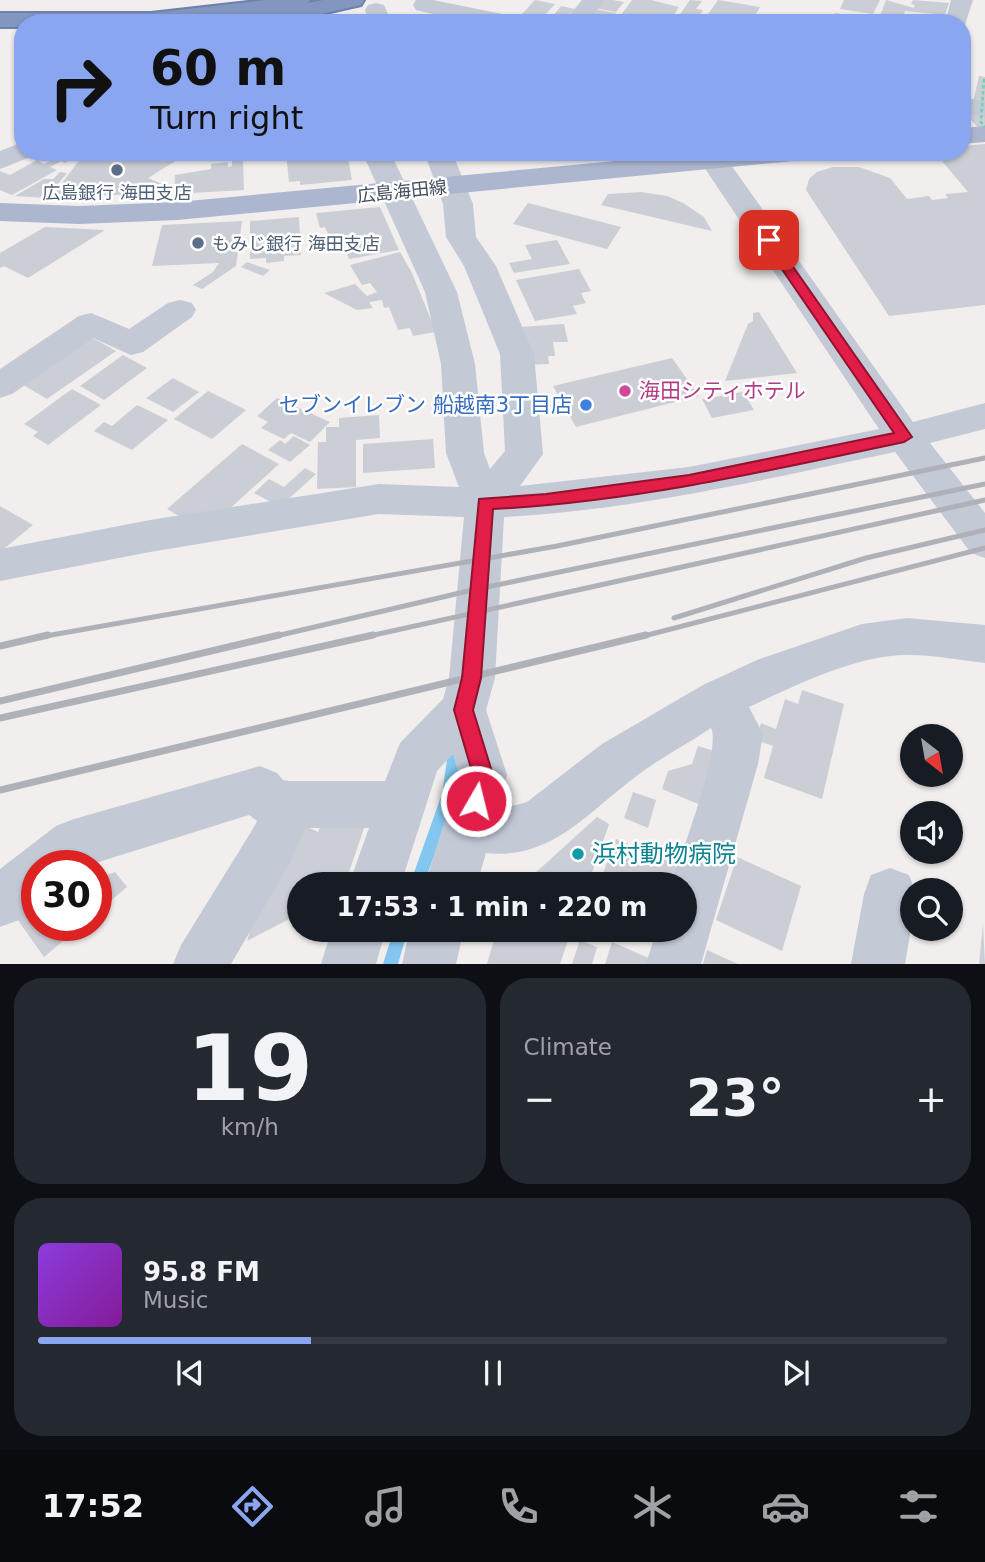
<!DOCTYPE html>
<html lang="en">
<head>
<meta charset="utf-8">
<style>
  body { margin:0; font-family:"DejaVu Sans","Noto Sans JP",sans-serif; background:#242831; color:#f1f3f6; height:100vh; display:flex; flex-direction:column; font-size:26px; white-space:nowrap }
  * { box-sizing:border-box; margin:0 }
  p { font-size:23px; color:#9ea1a6 }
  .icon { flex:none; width:38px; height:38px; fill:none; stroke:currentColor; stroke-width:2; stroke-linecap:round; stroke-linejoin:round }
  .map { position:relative; height:964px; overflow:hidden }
  .panel { display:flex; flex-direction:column; gap:14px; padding:14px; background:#0d0f14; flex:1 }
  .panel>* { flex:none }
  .hud { position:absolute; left:14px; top:14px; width:957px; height:147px; border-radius:28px; box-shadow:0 2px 5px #0004; background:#8ba6f0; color:#111; overflow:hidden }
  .needle { width:46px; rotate:149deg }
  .tools { position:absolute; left:900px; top:724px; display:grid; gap:14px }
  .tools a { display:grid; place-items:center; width:63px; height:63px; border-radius:50%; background:#171b24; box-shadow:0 2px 5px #0004; font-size:35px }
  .speed { position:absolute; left:21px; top:850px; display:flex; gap:14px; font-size:35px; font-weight:700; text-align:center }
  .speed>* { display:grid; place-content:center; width:91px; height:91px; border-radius:50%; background:#171b24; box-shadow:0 2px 5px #0004; line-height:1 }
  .speed .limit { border:10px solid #d22; background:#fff; color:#111 }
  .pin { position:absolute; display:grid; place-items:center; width:60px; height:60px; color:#fff; margin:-30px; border-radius:14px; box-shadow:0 4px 10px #0006 }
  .me { position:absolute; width:77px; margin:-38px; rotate:8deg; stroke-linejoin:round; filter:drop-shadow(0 0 5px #0008) }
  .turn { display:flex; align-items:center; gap:24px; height:147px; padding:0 21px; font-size:32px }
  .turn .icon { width:91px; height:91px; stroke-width:2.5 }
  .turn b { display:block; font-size:49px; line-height:60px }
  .big { font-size:52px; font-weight:800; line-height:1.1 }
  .panel .tile { flex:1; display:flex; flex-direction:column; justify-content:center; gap:10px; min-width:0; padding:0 24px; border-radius:28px; background:#242831 }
  .panel .dial { align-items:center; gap:0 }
  .dial b { font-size:91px; line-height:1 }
  .song { display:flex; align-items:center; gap:21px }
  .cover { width:84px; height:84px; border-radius:10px; background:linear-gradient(135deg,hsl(270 70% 55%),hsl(290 70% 35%)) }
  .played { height:7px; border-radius:4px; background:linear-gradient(90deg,#8ba6f0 30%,#363941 30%) }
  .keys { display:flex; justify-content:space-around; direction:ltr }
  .heat { display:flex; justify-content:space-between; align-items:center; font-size:38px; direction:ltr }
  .panel .tiles { flex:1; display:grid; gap:14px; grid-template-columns:1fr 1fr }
  .tile:last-child { grid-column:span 2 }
  .trip { position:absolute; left:287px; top:872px; width:410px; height:70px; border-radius:35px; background:#171b24; box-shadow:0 2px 5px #0004; font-weight:800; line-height:70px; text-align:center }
  .tab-bar { display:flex; height:112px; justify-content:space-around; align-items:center; background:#090b0e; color:#9ea1a6 }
  .tab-bar .icon { width:49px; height:49px }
  .tab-bar .active { color:#8ba6f0 }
  .tab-bar b { font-size:32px; color:#f1f3f6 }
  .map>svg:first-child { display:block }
</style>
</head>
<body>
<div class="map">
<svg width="985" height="964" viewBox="0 0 985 964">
  <rect width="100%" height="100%" fill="#f1eeed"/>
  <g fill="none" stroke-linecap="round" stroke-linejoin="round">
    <g fill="#83c7f1" fill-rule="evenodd">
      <polygon points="454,754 459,756 461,760 456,794 424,884 410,884 442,794 447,760 449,756"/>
      <polygon points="394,929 408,929 398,964 383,964"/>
    </g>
  </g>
  <g fill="#ccced6">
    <polygon points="535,0 555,4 541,19 521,15"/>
    <polygon points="602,0 613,0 624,2 616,12 595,8"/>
    <polygon points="632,0 651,0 679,7 672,18 662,16 660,19 648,17 644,23 615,23"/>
    <polygon points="690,0 702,1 696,9 703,10 695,23 674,23"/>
    <polygon points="718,0 760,7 751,23 702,23"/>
    <polygon points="844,0 880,0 873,14 840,9"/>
    <polygon points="886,0 914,8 915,5 911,4 913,0 949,3 945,15 905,11 903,18 923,18 921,23 895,20 894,23 888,23 879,18"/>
    <polygon points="561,6 575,9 561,22 550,20"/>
    <polygon points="595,9 616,13 608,23 584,23"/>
    <polygon points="439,12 465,17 459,23 428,23"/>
    <polygon points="835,13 875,20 874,23 831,23"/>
    <polygon points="979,76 985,77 985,135 971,120 971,116 962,114 962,109 971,110"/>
    <polygon points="985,144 985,305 889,316 806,190 809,179 817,172 833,167 859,167 890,178 907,199 929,196 932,200 948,198 945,194 968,192 937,155 962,152 962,146"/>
    <polygon points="45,152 84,152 65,163 61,161 50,167 57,170 12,195 0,190 0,171 10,175 37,160 44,164 55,158 48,160 38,155"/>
    <polygon points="96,152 190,152 148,178 162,184 170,184 168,194 52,196 78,162"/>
    <polygon points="302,152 347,152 352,180 300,185 300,181 289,182 286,154"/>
    <polygon points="243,159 244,190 174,194 175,175 211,169 211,164 228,162 228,167 232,166 232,160"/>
    <polygon points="60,172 67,173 46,198 15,196 44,179 53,179"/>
    <polygon points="641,192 667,196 683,203 704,217 712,231 601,205 608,194"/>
    <polygon points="528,203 621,227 607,249 513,224"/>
    <polygon points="380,207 399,250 349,259 345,248 348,247 347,244 333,246 325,227 320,228 316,213"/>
    <polygon points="299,217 301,255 284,256 284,261 266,263 266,258 250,259 250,221"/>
    <polygon points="242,221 236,266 202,289 193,285 213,272 219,263 152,266 162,225"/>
    <polygon points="45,227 105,230 28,278 4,266 0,268 0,253"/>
    <polygon points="557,240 570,264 514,273 509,263 532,259 525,245"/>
    <polygon points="400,252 412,273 436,332 413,336 410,328 398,330 389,307 384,308 382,300 369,302 373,308 357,310 324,293 355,284 367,296 377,292 370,283 362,285 350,265"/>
    <polygon points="247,262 270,270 263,276 241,267"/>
    <polygon points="579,269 591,291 581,293 586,303 573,306 577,314 535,321 516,280"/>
    <polygon points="759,312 797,373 725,381 748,324 753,321 753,313"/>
    <polygon points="564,324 568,342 553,342 555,356 548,356 549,364 526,365 520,327"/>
    <polygon points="89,336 116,351 47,399 20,383"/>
    <polygon points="123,355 147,368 104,400 80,386"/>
    <polygon points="672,358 699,396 576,427 553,386"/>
    <polygon points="173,378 199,392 173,412 146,398"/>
    <polygon points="72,389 101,405 48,445 33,436 38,432 24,424"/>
    <polygon points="208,391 246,410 212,439 174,419"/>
    <polygon points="743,392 754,410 712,418 702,399"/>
    <polygon points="277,398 330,422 310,442 291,433 284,439 261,428 268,422 257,416"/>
    <polygon points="137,405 168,420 132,450 94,431 104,422 112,426"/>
    <polygon points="379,415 380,438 356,440 356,487 317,489 318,442 326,442 326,427 339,427 339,418"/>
    <polygon points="294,436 310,445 290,462 268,450 280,440 285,444"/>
    <polygon points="433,439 435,468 363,473 363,444"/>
    <polygon points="242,444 279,464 225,513 189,522 167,509"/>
    <polygon points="305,468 316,474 280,507 254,493 269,479 284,487"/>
    <polygon points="0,506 33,525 0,552"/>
    <polygon points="802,690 844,704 822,799 764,778 773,746 756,740 761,723 776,729 785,699 798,704"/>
    <polygon points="698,746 721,753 703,806 662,789 668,771 692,764"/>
    <polygon points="633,792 656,800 648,828 624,818"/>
    <polygon points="597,817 609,824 588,884 523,884"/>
    <polygon points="324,818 366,822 345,884 299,884 299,914 247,941 263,886 299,823 318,832"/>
    <polygon points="616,839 680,865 674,884 599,884"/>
    <polygon points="737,857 801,886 782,951 716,920"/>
    <polygon points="115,872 127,887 96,913 96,879"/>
    <polygon points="37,903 37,926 81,926 44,957 17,919"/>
    <polygon points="983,924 985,964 979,964"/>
    <polygon points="497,929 572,929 560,964 487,964"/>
    <polygon points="580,940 597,947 592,964 572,964"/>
    <polygon points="612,942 653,960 652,964 605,964"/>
    <polygon points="707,950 738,964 703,964"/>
  </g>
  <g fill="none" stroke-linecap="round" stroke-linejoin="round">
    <g stroke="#6e80ac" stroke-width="4">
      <polygon id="highway" points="266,0 310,0 308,3 323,0 364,0 361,5 282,23 265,23 262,18 264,14 198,23 23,23 23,27 0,27 0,13 151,13"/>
    </g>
    <g fill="#c3cad6" fill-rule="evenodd">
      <polygon points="416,0 433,0 513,16 521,18 524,23 478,23 424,12 416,10 413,5"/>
      <polygon points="582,0 605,0 587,23 563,23"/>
      <polygon points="951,0 973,0 964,28 962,23 945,23"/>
      <polygon points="376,3 384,5 392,23 369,23 365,10 368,5"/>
      <polygon points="962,97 985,101 985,117 962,113"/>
      <polygon points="23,142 23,152 35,152 33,156 0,169 0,151"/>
      <path d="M362,152H390L457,292L475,364L484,453L490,469L505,451L500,354L464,266L446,237L443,204L424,152H452L473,204L476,237L496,266L534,354L543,454L520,486L689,467L879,429L700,161L704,155L714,153L724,155L913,422L985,403V429L930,443L985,513V558L971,553L895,452C766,479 636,510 504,517L495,678L486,710L507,775L499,806L509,807L527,802L602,744L703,685L757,660L862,624L907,618L985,625V663C960,660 934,655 909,655C858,654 794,686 749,707L763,734L758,764L701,964H646L657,929H684V884H671C680,857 722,748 711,728C686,745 658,759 634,778C586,814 551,860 486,853L477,884H425L459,775L453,754L437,771L401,884H349L369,828H305L290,863L231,964H173L181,945L254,827L257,821L249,815L86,866H37V906L19,920L0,927V869L56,826L74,819L260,766L277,773L283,780L290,781H385L400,743L443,699L449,678L464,517L379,514L150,552L0,581V549L150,520L379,484L459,487L446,453L441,364L425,292Z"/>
      <polygon points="180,300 192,303 196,310 192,317 143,352 131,355 93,338 12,394 0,398 0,369 79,316 91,313 129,329 168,303"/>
      <polygon points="890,868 909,875 915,891 912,891 912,923 905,964 851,964 864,894 871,875"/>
      <polygon points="332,929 386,929 376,964 321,964"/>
      <polygon points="410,929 464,929 456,964 402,964"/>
    </g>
    <g fill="#acb7cf" fill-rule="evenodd">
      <polygon points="985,126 985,142 962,144 962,128"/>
      <polygon points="713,152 818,152 814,158 804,160 177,220 79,224 0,221 0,203 79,206 177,202"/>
    </g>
    <use href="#highway" fill="#8296c0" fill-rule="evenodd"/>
    <g stroke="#afb1b9" stroke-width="5">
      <polyline points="674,618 866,558 985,530"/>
      <polyline points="40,637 557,546 985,458"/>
      <polyline points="272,637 477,589 985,484"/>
      <polyline points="365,637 985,500"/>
      <polyline points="640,637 985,548"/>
    </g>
    <g stroke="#afb1b9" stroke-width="7">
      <polyline points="0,646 48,635"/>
      <polyline points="0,701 279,635"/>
      <polyline points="0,718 373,635"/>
      <polyline points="0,790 646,635"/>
    </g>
    <polyline stroke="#6fd1b2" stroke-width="2.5" stroke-dasharray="3.5 2.5" stroke-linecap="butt" points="984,79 981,122 985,127"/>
  </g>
  <path fill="#e11d48" stroke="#92132f" stroke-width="2" d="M769,237L773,238L912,437L904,442C768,471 632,502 493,509L481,678L473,710L493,775L483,808L476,810L468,808L465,801L473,775L454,710L462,678L479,499L546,494L689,475L894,433L762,240Z"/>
  <g fill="#5c6f8a" stroke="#fff" stroke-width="2.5">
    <circle cx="117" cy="170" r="7"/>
    <circle cx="198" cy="243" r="7"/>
  </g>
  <circle fill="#d1479c" stroke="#fff" stroke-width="2.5" cx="625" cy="391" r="7"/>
  <circle fill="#3f7fe0" stroke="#fff" stroke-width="2.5" cx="586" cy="405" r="7"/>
  <circle fill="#0f9aa8" stroke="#fff" stroke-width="2.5" cx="578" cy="854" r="7"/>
  <g text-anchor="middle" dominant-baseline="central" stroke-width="5" stroke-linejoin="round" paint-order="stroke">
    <g font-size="18" fill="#454d5c" stroke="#fff">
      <text transform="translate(402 191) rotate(-6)">広島海田線</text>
    </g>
    <g font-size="18" fill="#4e5e75" stroke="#fff">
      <text x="117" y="192">広島銀行 海田支店</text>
      <text x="212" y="243" text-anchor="start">もみじ銀行 海田支店</text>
    </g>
    <g font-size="21" fill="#b23c85" stroke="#fff" text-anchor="start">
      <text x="639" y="391">海田シティホテル</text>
    </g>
    <g font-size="21" fill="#366cbe" stroke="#fff" text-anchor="end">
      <text x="572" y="405">セブンイレブン 船越南3丁目店</text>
    </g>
    <g font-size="24" fill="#0d838f" stroke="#fff" text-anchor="start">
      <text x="592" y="854">浜村動物病院</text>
    </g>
  </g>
</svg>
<div class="tools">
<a><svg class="needle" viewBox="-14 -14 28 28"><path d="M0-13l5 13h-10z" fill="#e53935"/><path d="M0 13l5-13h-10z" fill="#9ea1a6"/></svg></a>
<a><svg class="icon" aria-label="sound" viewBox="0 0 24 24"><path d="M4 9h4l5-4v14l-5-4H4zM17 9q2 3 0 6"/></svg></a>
<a><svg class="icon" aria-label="search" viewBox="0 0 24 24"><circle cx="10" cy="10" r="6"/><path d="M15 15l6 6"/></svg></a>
</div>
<div class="speed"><div class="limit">30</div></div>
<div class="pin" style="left:769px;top:240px;background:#d93025"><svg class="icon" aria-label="arrive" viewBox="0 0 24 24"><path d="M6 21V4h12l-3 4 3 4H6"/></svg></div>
<svg class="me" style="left:476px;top:801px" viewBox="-20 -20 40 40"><circle r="17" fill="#e11d48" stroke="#fff" stroke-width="3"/><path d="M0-11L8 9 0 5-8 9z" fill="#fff"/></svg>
<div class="trip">17:53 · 1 min · 220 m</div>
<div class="hud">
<div class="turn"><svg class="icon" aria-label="right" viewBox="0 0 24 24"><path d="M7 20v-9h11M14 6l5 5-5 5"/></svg><div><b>60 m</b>Turn right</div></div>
</div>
</div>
<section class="panel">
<div class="tiles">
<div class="tile dial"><b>19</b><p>km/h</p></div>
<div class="tile"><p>Climate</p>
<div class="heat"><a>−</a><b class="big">23°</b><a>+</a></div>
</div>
<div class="tile">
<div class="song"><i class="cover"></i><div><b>95.8 FM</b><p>Music</p></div></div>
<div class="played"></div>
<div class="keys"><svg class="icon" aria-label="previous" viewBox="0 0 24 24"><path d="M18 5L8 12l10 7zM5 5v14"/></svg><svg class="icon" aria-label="pause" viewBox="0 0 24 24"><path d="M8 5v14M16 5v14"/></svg><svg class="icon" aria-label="next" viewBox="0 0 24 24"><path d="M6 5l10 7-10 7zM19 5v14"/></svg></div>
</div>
</div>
</section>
<nav class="tab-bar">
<b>17:52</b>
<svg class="icon active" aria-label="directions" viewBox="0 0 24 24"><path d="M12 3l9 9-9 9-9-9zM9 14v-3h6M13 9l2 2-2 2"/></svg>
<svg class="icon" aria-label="music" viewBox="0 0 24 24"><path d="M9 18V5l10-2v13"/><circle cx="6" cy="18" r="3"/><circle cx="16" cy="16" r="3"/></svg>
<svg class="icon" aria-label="phone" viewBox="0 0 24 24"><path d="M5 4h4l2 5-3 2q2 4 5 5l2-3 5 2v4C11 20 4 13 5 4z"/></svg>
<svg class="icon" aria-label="climate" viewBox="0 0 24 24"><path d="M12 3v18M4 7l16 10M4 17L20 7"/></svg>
<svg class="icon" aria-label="car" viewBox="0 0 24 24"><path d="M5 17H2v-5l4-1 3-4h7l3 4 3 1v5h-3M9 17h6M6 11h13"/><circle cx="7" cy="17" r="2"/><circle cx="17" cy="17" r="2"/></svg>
<svg class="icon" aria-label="filters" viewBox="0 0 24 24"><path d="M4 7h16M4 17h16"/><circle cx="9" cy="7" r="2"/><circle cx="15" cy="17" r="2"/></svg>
</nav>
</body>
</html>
